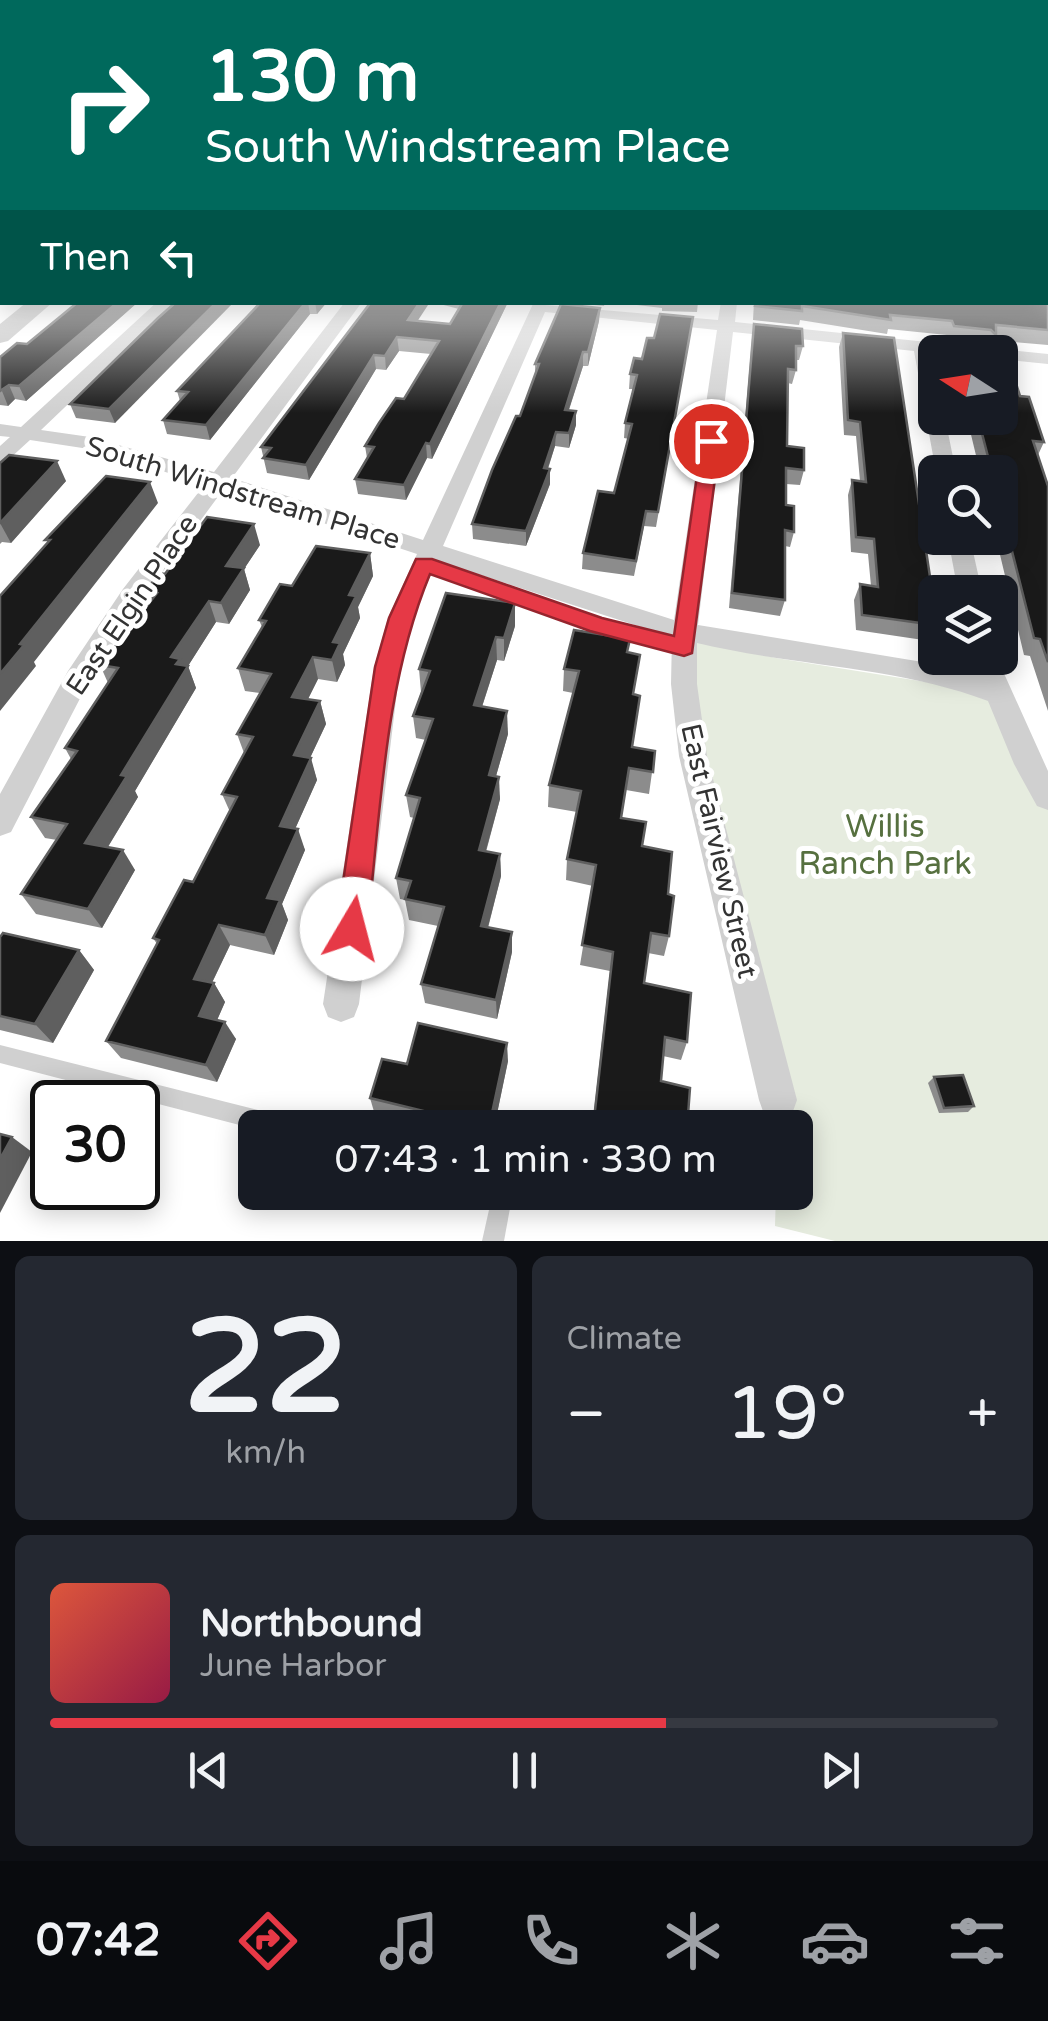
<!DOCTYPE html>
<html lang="en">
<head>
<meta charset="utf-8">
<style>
  body { margin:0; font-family:"Varela Round",sans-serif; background:#242831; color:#f1f3f6; height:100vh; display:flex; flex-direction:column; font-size:38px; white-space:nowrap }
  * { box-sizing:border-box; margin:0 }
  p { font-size:32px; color:#9ea1a6 }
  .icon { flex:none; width:55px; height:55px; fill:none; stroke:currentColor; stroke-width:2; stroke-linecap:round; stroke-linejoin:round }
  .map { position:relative; height:1241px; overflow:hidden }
  .side { display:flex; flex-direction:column; gap:15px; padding:15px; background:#0d0f14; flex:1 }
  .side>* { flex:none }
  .top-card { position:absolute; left:0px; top:0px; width:1050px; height:305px; box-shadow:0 5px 25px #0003; background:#00695c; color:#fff; overflow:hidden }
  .needle { width:65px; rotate:282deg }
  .fabs { position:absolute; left:918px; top:335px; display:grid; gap:20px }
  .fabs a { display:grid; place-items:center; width:100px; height:100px; border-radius:15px; background:#171b24; box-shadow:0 5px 25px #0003; font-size:50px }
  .speed { position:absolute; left:30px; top:1080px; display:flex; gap:20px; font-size:50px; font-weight:700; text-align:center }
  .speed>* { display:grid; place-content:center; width:130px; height:130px; border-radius:50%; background:#171b24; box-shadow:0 5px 25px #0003; line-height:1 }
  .speed .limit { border:5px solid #111; border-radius:15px; background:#fff; color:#111 }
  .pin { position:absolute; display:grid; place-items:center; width:85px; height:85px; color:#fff; margin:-42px; border:5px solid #fff; border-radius:50%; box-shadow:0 2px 10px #0007 }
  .me { position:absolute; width:110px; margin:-55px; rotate:8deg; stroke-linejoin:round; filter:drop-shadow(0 0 8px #0008) }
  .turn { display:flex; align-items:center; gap:35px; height:210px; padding:0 40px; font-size:45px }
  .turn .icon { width:130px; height:130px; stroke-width:2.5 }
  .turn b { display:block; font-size:70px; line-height:85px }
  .then { display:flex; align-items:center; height:95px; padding:0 40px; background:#0003; gap:20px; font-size:38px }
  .big { font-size:75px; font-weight:600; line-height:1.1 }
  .side .tile { flex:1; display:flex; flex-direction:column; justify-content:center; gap:15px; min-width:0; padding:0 35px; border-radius:15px; background:#242831 }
  .side .dial { align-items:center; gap:0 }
  .dial b { font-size:130px; line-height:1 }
  .song { display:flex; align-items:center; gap:30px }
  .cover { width:120px; height:120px; border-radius:15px; background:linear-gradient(135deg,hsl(10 70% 55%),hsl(340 70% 35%)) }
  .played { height:10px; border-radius:5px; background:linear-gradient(90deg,#e63946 65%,#363941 65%) }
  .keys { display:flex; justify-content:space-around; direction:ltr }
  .heat { display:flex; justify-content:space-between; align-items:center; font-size:55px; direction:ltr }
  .side .tiles { flex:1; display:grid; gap:15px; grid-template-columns:1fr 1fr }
  .tile:last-child { grid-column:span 2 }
  .trip { position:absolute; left:238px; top:1110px; width:575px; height:100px; border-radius:15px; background:#171b24; box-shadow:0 5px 25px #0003; font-weight:600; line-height:100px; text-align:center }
  .dock { display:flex; height:160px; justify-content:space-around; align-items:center; background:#090b0e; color:#9ea1a6 }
  .dock .icon { width:70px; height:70px }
  .dock .active { color:#e63946 }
  .dock b { font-size:45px; color:#f1f3f6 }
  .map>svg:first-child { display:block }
</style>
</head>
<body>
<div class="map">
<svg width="1048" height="1241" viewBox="0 0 1048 1241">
  <rect width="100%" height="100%" fill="#fff"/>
  <polygon fill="#e6ecdf" points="684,639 776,658 995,693 1048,797 1048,1241 835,1241 775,1226 776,1193 795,1192 795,1128 778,1127 778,1100 693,756"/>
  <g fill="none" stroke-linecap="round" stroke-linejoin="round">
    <g fill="#d0d0d0" fill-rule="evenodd">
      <polygon points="0,1045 290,1118 297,1121 300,1128 255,1129 0,1063"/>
      <polygon points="493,1192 513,1192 504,1241 482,1241"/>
    </g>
    <g fill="#d0d0d0" fill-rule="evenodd">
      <path d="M157,302H175L41,430L90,437L214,472L345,302H362L232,478L423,540L533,304L718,320L721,302H737L735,322L985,348L987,352H932L935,418H945L956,472H936L914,351L733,332L698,625L959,668L978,675L971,658H997L1048,771V810L1037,806L1014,764L988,701C897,666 792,666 697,643V684L707,756L797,1100L792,1114L778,1119L764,1114L759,1100L679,756L671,684L672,637L437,561L412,618L400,667L359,1004L354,1017L341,1022L328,1017L323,1004L374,667L388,618L417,554L223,490L141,601L88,683L11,832L0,836V794L68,671L123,589L205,484L89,449L30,440L7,461L0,463V446L10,437L0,436V424L21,427ZM545,312L717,330L674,620L443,546Z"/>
      <polygon points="1000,349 1048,354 1048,364 1000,359 1000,352 992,352"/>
      <polygon points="948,538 970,538 982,592 958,592"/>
    </g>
    <polygon fill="#bdbdbd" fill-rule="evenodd" points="27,302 53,302 8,341 0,343 0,324"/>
  </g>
  <g fill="#8c8c8c">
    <polygon points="1048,240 1048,345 1002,341 1020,396 1044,442 1038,455 1048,486 1048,711 1030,656 1024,655 996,538 1000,538 1000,472 980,472 967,418 1000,418 1000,352 954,352 958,341 949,340 947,335 888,329 887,334 800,320 799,325 753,320 754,302 1048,302"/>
    <polygon points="72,302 138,302 26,401 15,399 8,406 0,405 0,357 27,344 73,306"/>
    <polygon points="176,302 115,423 76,418 70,404"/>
    <polygon points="261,302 327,302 317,314 310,314 210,440 167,434 163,420 180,401 177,391"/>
    <polygon points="432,302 508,302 432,459 427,458 406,500 358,494 355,479 367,458 365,446 404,399 431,354 399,351 386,370 376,369 309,480 267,473 261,447 418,321 450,324 459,309"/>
    <polygon points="567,302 605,302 604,306"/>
    <polygon points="612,302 698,302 697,312 662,311 662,308"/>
    <polygon points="600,308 599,321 588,366 583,366 569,410 576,425 569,448 555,446 548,469 550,484 526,546 473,539 472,524 520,416 535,376 535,364"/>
    <polygon points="754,324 803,346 799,360 796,360 796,370 792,384 788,383 787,446 804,470 800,485 786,484 786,505 794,532 790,547 785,546 785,600 780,616 729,608 752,338"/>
    <polygon points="691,331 656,527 644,526 634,576 582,569 583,553 614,493 623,463 629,439 624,438 625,423 633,389 629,389 630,374 654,338"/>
    <polygon points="843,333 935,610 935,631 930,641 856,630 854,600 860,584 871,586 868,554 851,552 848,495 852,480 860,481 856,436 844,435 839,347"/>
    <polygon points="0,463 66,481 11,543 2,542 0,544"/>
    <polygon points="260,545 244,569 250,590 229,624 216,622 188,666 196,688 135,791 138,797 108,847 135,870 102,928 36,914 21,894 57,840 45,838 31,817 71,759 65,748 108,683 100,665 150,602 146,591 165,574"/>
    <polygon points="370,553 373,576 358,607 360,618 343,654 345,665 337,682 318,679 308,699 320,701 326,724 310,758 317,780 295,829 305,850 282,904 288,920 274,955 230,945 212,983 214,983 225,1002 217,1020 236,1039 217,1082 121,1058 106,1041 157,944 153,938 193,882 230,812 222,794 244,753 237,734 260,693 245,691 238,668 262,627 259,620 292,586"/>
    <polygon points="515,626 504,661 497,660 482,707 508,734 496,776 500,799 486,852 500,854 501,876 488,928 512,952 497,1019 425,1003 421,984 438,926 409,920 405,900 400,899 396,878 414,818 410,817 406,795 426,740 416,738 413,716 421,692 419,669"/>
    <polygon points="629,653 634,695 632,747 655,751 649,794 626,790 621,818 642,846 668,894 669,936 664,956 648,953 644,983 687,1042 681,1060 663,1056 661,1081 687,1128 592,1128 610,971 580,965 593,886 566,880 567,859 577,812 548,807 549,785 573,693 563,691 564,669"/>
    <polygon points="0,937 79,950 94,970 53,1043 0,1030"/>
    <polygon points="508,1061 494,1128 429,1128 375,1115 370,1098 407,1064"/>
    <polygon points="934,1077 974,1106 968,1112 939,1113 928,1083"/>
  </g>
  <g fill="#5f5f5f">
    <polygon points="2,282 2,300 0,302 0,284"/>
    <polygon points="118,302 138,302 26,401 19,386"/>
    <polygon points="217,302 234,302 115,423 109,409"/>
    <polygon points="306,302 308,302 310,314 210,440 206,425"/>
    <polygon points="315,302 327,302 317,314"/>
    <polygon points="420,302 430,302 409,334 408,320"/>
    <polygon points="501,302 508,302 432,459 430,444"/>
    <polygon points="600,308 599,321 588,366 588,352"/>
    <polygon points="397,337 399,351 386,370 385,356"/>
    <polygon points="583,352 583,366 564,424 565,410"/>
    <polygon points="374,355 376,369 309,480 306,465"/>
    <polygon points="9,385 15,399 8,406 2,391"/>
    <polygon points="576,411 576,425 569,448 569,433"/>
    <polygon points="556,432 555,446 543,483 544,468"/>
    <polygon points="426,443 427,458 406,500 404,485"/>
    <polygon points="57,461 66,481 11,543 0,523"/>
    <polygon points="550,469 550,484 526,546 526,531"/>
    <polygon points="150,482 158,503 34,662 36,666 0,711 0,674 20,644"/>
    <polygon points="254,524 260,545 244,569 250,590 229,624 221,603 226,566"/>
    <polygon points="370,553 373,576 358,607 360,618 343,654 345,665 337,682 332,660 333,642 349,595"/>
    <polygon points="209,601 216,622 188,666 196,688 135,791 138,797 98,863 85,843 121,775 171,657"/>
    <polygon points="515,603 515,626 504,661 504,638"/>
    <polygon points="496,637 497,660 475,728 474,705"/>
    <polygon points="313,657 318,679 298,719 292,697"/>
    <polygon points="320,701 326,724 301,777 294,755"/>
    <polygon points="507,711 508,734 490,797 489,775"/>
    <polygon points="311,758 317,780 287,847 280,826"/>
    <polygon points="499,777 500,799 480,872 479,850"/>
    <polygon points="298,829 305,850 282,904 288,920 274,955 265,935 267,898"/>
    <polygon points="123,850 135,870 102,928 88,909"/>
    <polygon points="500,854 501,876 483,946 481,926"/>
    <polygon points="219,925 230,945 205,997 194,979"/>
    <polygon points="512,932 512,952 497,1019 496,1000"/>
    <polygon points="79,950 94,970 53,1043 35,1024"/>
    <polygon points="214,983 225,1002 211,1034 199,1016"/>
    <polygon points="225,1022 236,1039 217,1082 206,1065"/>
    <polygon points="507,1043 508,1061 494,1128 489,1128"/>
    <polygon points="12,1137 32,1152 0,1213 0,1159"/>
  </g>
  <g fill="#1a1a1a" stroke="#5f5f5f" stroke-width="2.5">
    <polygon points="1048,240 1048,330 996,325 996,335 991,330 954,326 952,321 890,315 891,320 802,306 802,311 755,306 756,302 1048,302"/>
    <polygon points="2,254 2,282 0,284 0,256"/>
    <polygon points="78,302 118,302 19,386 9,385 0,391 0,357 17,343 27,344"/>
    <polygon points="176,302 217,302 109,409 70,404 158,318"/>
    <polygon points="261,302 306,302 206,425 163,420 188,392 177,391"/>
    <polygon points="371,302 420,302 408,320 450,324 463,302 501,302 430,444 426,443 404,485 355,479 374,447 365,446 379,423 396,398 404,399 439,341 397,337 385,356 374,355 306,465 263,458 271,448 261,447"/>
    <polygon points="561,304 600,308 588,352 583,352 565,410 576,411 569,433 556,432 544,468 550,469 526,531 472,524 492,470 516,416 520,416 539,364 535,364"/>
    <polygon points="660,314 693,317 658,512 646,511 636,561 583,553 598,491 614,493 632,424 625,423 637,375 630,374 634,358 642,359 647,338 654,338"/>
    <polygon points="754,324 802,329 803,346 796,346 796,370 788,369 787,446 804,448 804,470 786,468 786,505 794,506 794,532 785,530 785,600 732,593"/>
    <polygon points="843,333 894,338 935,610 935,625 862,615 860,584 878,587 874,539 856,537 852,480 866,482 860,422 848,420"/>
    <polygon points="958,340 1002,340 1020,396 1029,397 1044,442 1033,441 1048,486 1048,662 1040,639 1034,638 1000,504 1000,472 992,472 978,418 1000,418 1000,352 962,352"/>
    <polygon points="9,455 57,461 0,523 0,463"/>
    <polygon points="106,476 150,482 20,644 24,645 0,674 0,596 50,540 45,540"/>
    <polygon points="207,517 254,524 226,566 244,568 221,603 209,601 171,657 180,659 176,664 188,666 121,775 127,776 85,843 123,850 88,909 21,894 67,824 31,817 77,751 65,748 118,668 100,665 157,593 146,591 159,573 165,574"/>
    <polygon points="316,546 370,553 349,595 356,596 333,642 340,643 332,660 313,657 292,697 320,701 294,755 311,758 280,826 298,829 267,898 280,900 265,935 219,925 194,979 214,983 199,1016 225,1022 206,1065 106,1041 159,940 153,938 184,880 193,882 237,797 222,794 253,737 237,734 271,674 238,668 266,621 259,620 280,584 292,586"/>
    <polygon points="446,593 515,603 504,638 496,637 474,705 507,711 489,775 499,777 479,850 500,854 481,926 512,932 496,1000 421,984 444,907 405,899 411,881 396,878 420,798 406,795 433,719 413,716 430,671 419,669"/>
    <polygon points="574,630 630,639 627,652 640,655 633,694 640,696 632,747 655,751 653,772 629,768 621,818 646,822 642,846 672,852 668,894 674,896 669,936 651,933 644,983 691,993 687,1042 665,1037 661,1081 690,1088 687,1128 593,1128 613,952 582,945 596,865 567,859 581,791 549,785 579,671 564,669"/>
    <polygon points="3,933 79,950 35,1024 0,1016 0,937"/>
    <polygon points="418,1023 507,1043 489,1127 370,1098 382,1059 407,1064"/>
    <polygon points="963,1075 974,1106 944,1108 934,1077"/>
    <polygon points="0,1134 12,1137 0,1159"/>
  </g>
  <linearGradient id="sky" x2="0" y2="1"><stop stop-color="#9ec6ea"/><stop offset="0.58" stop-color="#fff"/><stop offset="1" stop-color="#fff" stop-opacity="0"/></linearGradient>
  <rect width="1048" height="413" fill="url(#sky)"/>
  <path fill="#e63946" stroke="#96252e" stroke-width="2.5" d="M711,436L720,441L692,653L684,656L590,631L430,574C384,685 381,811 367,929L362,939L352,944L341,939L336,929L375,667L389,618L416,559H432L602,618L674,636L702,441Z"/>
  <g text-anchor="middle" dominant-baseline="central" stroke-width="10" stroke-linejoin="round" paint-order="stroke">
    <g font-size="28" fill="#333" stroke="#fff">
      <text transform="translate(243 493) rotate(17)">South Windstream Place</text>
      <text transform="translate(132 605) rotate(-56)">East Elgin Place</text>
      <text transform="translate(719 851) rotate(77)">East Fairview Street</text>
    </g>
    <g font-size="32" fill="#56703f" stroke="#fff">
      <text x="885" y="827">Willis<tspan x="885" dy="37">Ranch Park</tspan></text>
    </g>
  </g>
</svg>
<div class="fabs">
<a><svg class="needle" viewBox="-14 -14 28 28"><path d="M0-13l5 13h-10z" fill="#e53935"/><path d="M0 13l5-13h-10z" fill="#9ea1a6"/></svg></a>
<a><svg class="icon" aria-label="search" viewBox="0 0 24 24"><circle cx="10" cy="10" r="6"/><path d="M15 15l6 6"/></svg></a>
<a><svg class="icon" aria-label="layers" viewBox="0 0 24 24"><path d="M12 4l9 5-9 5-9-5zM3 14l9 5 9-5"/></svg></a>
</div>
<div class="speed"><div class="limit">30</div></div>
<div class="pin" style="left:711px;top:441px;background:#d93025"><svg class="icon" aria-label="arrive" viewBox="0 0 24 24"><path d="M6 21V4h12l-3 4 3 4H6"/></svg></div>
<svg class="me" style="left:352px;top:929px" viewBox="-20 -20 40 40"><circle r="19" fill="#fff"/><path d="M0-13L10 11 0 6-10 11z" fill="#e63946"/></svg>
<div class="trip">07:43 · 1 min · 330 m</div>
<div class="top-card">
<div class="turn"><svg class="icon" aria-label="right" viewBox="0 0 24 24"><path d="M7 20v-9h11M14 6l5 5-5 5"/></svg><div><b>130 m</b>South Windstream Place</div></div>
<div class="then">Then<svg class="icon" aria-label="left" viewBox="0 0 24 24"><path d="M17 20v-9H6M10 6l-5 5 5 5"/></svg></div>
</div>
</div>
<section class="side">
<div class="tiles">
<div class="tile dial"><b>22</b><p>km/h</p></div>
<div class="tile"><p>Climate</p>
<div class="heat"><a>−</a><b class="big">19°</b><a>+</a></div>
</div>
<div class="tile">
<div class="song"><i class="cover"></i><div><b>Northbound</b><p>June Harbor</p></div></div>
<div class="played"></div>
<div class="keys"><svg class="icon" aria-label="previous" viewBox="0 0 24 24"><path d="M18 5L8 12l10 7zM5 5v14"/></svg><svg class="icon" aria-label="pause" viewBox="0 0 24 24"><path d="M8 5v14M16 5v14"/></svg><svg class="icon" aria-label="next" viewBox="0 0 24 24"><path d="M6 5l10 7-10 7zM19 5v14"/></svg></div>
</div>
</div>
</section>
<nav class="dock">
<b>07:42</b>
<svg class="icon active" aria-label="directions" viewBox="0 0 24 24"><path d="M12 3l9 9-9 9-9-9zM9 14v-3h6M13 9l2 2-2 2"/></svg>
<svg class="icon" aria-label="music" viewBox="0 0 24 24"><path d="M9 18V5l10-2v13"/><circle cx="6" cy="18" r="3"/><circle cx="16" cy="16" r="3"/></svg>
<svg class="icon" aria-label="phone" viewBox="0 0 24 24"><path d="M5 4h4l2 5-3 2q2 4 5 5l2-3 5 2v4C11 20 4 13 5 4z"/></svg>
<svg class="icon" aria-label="climate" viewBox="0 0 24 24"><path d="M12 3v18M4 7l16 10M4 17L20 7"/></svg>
<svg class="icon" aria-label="car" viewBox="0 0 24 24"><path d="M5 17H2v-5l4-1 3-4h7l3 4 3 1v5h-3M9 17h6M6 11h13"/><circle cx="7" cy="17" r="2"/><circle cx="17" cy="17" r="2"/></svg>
<svg class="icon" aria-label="filters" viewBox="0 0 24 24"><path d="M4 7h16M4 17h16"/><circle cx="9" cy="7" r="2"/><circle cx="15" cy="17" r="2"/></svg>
</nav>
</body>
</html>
